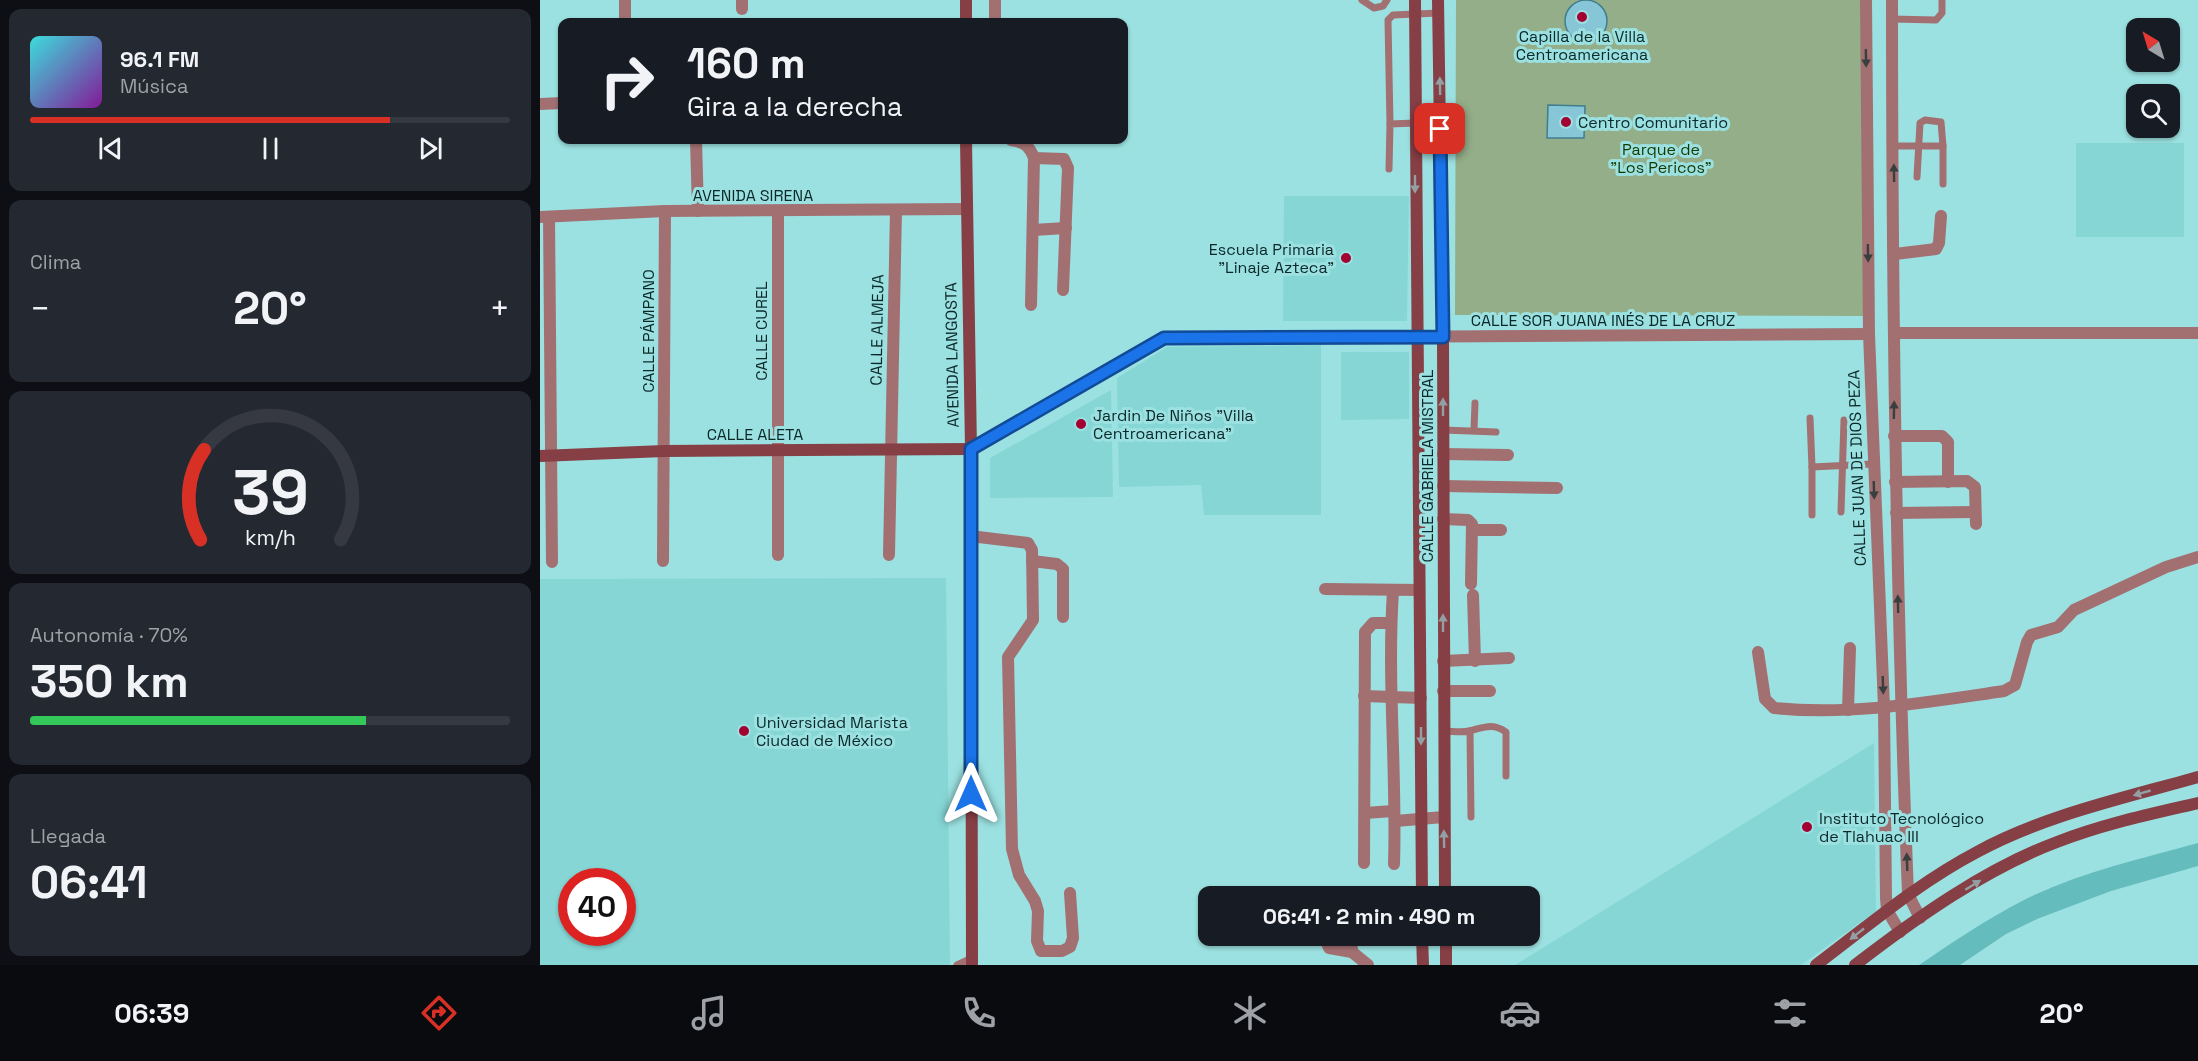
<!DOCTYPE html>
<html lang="es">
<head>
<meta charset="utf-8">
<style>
  body { margin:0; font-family:"Space Grotesk",sans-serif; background:#242831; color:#f1f3f6; height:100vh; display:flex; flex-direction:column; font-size:22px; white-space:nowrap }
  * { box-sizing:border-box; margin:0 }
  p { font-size:20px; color:#9ea1a6 }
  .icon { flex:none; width:33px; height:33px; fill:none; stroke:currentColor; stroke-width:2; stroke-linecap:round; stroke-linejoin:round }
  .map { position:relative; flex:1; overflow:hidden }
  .side { display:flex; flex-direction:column; gap:9px; padding:9px; background:#0d0f14; width:540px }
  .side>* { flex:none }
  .hud { position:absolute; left:18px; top:18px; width:570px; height:126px; border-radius:12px; box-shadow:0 2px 4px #0004; background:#171b24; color:#f1f3f6; overflow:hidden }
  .needle { width:39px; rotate:322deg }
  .buttons { position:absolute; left:1586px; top:18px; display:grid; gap:12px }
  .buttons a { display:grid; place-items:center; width:54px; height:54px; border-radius:12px; background:#171b24; box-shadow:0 2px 4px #0004; font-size:30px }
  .speed { position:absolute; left:18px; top:868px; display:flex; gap:12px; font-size:30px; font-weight:700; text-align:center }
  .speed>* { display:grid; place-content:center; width:78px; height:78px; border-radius:50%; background:#171b24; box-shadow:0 2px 4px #0004; line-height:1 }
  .speed .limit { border:9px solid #d22; background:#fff; color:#111 }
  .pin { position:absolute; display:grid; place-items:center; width:51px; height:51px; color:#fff; margin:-26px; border-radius:12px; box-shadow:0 3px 9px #0006 }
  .me { position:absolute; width:66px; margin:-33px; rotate:0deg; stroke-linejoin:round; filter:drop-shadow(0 0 4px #0008) }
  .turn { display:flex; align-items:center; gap:21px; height:126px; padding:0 30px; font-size:27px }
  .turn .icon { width:78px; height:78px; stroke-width:2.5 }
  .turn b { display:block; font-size:42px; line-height:51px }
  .big { font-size:45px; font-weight:700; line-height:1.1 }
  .side .widget { flex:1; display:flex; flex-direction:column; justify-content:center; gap:9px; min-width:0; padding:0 21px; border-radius:12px; background:#242831 }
  .side .dial { align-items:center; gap:0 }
  .dial svg { height:156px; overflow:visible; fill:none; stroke:#363941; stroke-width:7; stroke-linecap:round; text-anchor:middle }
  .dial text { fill:#f1f3f6; stroke:none }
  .song { display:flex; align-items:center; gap:18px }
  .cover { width:72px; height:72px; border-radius:9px; background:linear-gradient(135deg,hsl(180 70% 55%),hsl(290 70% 35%)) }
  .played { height:6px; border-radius:3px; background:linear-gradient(90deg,#d93025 75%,#363941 75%) }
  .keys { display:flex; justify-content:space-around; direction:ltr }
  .heat { display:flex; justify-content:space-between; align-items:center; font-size:33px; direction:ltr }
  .charge { height:9px; border-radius:4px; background:linear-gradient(90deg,#34c759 70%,#363941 0) }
  .trip { position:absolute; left:658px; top:886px; width:342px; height:60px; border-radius:12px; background:#171b24; box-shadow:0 2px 4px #0004; font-weight:700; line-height:60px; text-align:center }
  .tab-bar { display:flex; height:96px; justify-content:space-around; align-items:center; background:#090b0e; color:#9ea1a6 }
  .tab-bar .icon { width:42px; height:42px }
  .tab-bar .active { color:#d93025 }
  .tab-bar b { font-size:27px; color:#f1f3f6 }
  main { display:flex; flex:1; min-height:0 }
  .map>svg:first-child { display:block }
</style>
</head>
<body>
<main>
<section class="side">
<div class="widget">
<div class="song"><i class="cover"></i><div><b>96.1 FM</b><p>Música</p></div></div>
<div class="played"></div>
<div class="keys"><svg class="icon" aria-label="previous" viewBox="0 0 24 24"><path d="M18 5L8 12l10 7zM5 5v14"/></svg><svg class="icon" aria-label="pause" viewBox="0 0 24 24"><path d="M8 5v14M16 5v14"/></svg><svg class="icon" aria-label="next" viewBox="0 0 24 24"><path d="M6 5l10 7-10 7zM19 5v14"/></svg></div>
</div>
<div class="widget"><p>Clima</p>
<div class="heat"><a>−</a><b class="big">20°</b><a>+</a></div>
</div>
<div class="widget dial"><svg viewBox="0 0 100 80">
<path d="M14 69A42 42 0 1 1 86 69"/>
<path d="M14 69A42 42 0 0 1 16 23" stroke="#d93025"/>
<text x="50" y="56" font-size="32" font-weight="700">39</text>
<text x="50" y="72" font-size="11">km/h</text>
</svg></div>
<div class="widget"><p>Autonomía · 70%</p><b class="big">350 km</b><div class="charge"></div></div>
<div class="widget"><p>Llegada</p><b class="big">06:41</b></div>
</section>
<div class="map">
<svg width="1658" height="965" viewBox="0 0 1658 965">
  <rect width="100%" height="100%" fill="#9ce1e1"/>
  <g fill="#86d6d6" fill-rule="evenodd">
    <rect x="1536" y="143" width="108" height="94"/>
    <polygon points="744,196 869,196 867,321 743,321"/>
    <polygon points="781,345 781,515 664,515 661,485 579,487 577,378 627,347"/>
    <polygon points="801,352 869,352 869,419 801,420"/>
    <polygon points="571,390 573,497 450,498 450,458"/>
    <path d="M406,578L410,965H0V579ZM32,882H82V933H32Z"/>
    <polygon points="1334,743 1336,911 1261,965 975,965"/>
  </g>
  <polygon fill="#94ae89" points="916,0 1326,0 1328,316 915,315"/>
  <path fill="#65bcbd" d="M1658,843V866L1571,891L1497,919L1466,934L1420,965H1379C1413,942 1447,919 1484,900C1538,873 1600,859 1658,843Z"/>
  <g fill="#86c6d6" stroke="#407e8e" stroke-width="1.5">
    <circle cx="1046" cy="21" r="21"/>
    <polygon points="1008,105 1045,106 1044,138 1007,138"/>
  </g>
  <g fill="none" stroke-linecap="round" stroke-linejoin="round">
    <g stroke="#a37072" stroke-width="7">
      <polyline points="822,0 834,8 843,6 847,0"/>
      <polyline points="1352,19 1396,20 1402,13 1402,0"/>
      <polyline points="850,124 848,20 853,15 899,13"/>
      <polyline points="1353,146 1403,146 1403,184"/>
      <polyline points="849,169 850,124 875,123"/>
      <polyline points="1377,177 1380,123 1385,120 1401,122 1403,146"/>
      <polyline points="1270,418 1272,467 1333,464"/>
      <polyline points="903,430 956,432"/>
      <polyline points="934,430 935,403"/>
      <polyline points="1272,467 1272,515"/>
      <polyline points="1301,512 1304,420"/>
      <path d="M904,731C912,731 921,733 929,731C943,728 952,722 966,732V776"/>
      <polyline points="930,731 931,817"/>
      <polyline points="417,965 432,958"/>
    </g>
    <g stroke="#a37072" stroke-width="12">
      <polyline points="85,0 85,22"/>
      <polyline points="202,0 202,9"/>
      <polyline points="1326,0 1329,334 1344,707 1346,898 1347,910 1360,932"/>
      <path d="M1352,0C1352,298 1356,596 1368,894L1380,918"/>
      <polyline points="455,22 455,0"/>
      <polyline points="0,104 22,103"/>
      <polyline points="156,140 158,211"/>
      <path d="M471,140C484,142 489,145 494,158L491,305"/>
      <polyline points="494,158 524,159 528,168 523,290"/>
      <polyline points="238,212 238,555"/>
      <polyline points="0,217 125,211 426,209"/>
      <polyline points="9,217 12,562"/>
      <polyline points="493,230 526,228"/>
      <polyline points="1355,254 1396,249 1399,243 1401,216"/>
      <polyline points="1355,333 1658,333"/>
      <polyline points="1354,436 1402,436 1408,442 1408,482"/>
      <polyline points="431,449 624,338 1329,334"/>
      <polyline points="903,454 968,455"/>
      <polyline points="1355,482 1427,481 1435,487 1436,524"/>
      <polyline points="903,486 1017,488"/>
      <polyline points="1356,513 1435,512"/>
      <polyline points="903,519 928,520 932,524 931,584"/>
      <polyline points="932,530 961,530"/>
      <polyline points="430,536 488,543 492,550 493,620 468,657 472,849 479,875 495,901 498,911 497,941 501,951 522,951 530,947 533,938 530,893"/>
      <polyline points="349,555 356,210"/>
      <polyline points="123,561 125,211"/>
      <polyline points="492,561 517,564 523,569 523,617"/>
      <polyline points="785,589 879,590"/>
      <path d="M853,591C847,682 857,773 854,864"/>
      <polyline points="933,595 935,661"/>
      <path d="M1218,652L1225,699L1234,708C1311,716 1388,702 1464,691L1475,685L1487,642L1491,635L1518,627L1534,610L1626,567L1658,557"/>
      <polyline points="903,661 969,658"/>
      <polyline points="903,691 950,691"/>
      <polyline points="824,696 881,698"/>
      <polyline points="1308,710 1310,648"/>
      <polyline points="825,813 853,811"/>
      <polyline points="855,821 904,817"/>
      <polyline points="824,863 825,632 833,623 851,623"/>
      <polyline points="784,936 789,948 812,952 828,965"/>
      <polyline points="811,936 812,952"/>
    </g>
    <g stroke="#863f45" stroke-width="12">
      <polyline points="426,0 426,22"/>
      <path d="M875,0C875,299 878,598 882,897"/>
      <polyline points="898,0 903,337 905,897"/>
      <polyline points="426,140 431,449 432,965"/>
      <polyline points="0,456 124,451 431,449"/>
      <polyline points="882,936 883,965"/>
      <polyline points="906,936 906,965"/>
      <path d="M1276,965C1328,926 1378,883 1437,852C1505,815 1584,798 1658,777"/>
      <path d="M1315,965C1376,918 1445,869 1517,842C1563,824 1611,814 1658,803"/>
    </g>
  </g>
  <defs><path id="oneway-solid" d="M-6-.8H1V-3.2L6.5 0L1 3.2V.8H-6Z" transform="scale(1.5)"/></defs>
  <g fill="#393e3f">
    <use href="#oneway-solid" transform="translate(1326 58) rotate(89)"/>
    <use href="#oneway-solid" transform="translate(1354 173) rotate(-91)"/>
    <use href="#oneway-solid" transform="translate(1328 253) rotate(89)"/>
    <use href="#oneway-solid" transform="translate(1354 410) rotate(-89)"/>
    <use href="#oneway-solid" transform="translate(1334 490) rotate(88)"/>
    <use href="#oneway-solid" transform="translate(1358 604) rotate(-91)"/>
    <use href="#oneway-solid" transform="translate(1343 685) rotate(88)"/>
    <use href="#oneway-solid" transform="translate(1367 862) rotate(-92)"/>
  </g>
  <g fill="#93a0a3">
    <use href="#oneway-solid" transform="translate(900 86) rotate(-91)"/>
    <use href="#oneway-solid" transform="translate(875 184) rotate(90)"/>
    <use href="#oneway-solid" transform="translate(903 407) rotate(-90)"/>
    <use href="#oneway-solid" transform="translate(903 623) rotate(-90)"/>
    <use href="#oneway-solid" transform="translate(881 736) rotate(90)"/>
    <use href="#oneway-solid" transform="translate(1602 793) rotate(164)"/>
    <use href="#oneway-solid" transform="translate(904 839) rotate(-91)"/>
    <use href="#oneway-solid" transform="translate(1433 885) rotate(-32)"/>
    <use href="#oneway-solid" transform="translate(1317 934) rotate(142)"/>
  </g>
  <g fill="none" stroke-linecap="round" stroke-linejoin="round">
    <g stroke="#114b97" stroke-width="15">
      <polyline id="route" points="431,794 431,449 624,338 903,337 900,129"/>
    </g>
    <use href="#route" stroke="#1a73e8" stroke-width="10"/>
  </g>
  <g fill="#a20131" stroke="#9ce1e1" stroke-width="2">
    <circle cx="1042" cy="17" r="6"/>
    <circle cx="1026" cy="122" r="6"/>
    <circle cx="806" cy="258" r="6"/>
    <circle cx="541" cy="424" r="6"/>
    <circle cx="204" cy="731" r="6"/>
    <circle cx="1267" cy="827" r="6"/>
  </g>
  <g text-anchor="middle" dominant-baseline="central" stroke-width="6" stroke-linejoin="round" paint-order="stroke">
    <g font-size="16" fill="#0b2829" stroke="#9ce1e1" text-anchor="start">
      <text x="1042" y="36" text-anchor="middle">Capilla de la Villa<tspan x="1042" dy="18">Centroamericana</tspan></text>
      <text x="1038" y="122">Centro Comunitario</text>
      <text x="794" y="249" text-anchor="end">Escuela Primaria<tspan x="794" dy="18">"Linaje Azteca"</tspan></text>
      <text x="553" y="415">Jardin De Niños "Villa<tspan x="553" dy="18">Centroamericana"</tspan></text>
      <text x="216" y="722">Universidad Marista<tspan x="216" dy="18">Ciudad de México</tspan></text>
      <text x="1279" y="818">Instituto Tecnológico<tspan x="1279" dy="18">de Tlahuac III</tspan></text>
    </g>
    <g font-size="16" fill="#173900" stroke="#9ce1e1">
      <text x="1121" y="149">Parque de<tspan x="1121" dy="18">"Los Pericos"</tspan></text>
    </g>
    <g font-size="16" fill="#0b2829" stroke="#9ce1e1">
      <text x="213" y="195">AVENIDA SIRENA</text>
      <text x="1063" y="320">CALLE SOR JUANA INÉS DE LA CRUZ</text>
      <text transform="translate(337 330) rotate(-89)">CALLE ALMEJA</text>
      <text transform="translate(108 331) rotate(-90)">CALLE PÁMPANO</text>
      <text transform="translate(221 331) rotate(-90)">CALLE CUREL</text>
      <text transform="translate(412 355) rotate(-91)">AVENIDA LANGOSTA</text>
      <text x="215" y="434">CALLE ALETA</text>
      <text transform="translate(887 466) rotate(-90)">CALLE GABRIELA MISTRAL</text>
      <text transform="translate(1317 468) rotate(-92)">CALLE JUAN DE DIOS PEZA</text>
    </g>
  </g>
</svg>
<div class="buttons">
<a><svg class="needle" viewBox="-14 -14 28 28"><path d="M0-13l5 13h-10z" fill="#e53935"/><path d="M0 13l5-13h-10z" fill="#9ea1a6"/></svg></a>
<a><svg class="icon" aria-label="search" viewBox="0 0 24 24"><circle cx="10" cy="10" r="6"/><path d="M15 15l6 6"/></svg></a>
</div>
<div class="speed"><div class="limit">40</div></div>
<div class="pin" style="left:900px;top:129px;background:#d93025"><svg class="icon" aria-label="arrive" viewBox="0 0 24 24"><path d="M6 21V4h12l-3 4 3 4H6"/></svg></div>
<svg class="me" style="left:431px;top:794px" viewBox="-20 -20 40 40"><path d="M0-17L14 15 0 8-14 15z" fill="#1a73e8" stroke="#fff" stroke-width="4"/></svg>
<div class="trip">06:41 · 2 min · 490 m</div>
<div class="hud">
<div class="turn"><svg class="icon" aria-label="right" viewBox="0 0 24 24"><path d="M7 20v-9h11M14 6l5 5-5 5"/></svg><div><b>160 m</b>Gira a la derecha</div></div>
</div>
</div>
</main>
<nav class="tab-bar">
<b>06:39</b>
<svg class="icon active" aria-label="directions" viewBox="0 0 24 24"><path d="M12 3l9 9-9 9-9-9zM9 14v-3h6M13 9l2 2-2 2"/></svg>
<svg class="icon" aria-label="music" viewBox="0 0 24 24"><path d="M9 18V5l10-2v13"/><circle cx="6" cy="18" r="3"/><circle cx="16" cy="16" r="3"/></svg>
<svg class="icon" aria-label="phone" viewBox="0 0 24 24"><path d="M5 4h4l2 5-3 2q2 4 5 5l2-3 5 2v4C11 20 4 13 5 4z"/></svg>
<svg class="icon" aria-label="climate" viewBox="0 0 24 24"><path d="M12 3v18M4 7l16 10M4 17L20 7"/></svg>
<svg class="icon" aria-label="car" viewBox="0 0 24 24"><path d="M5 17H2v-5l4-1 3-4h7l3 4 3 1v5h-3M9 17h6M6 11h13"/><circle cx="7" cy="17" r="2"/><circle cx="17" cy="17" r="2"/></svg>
<svg class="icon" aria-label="filters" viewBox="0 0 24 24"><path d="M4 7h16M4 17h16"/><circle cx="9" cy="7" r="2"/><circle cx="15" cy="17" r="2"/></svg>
<b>20°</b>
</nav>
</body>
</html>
